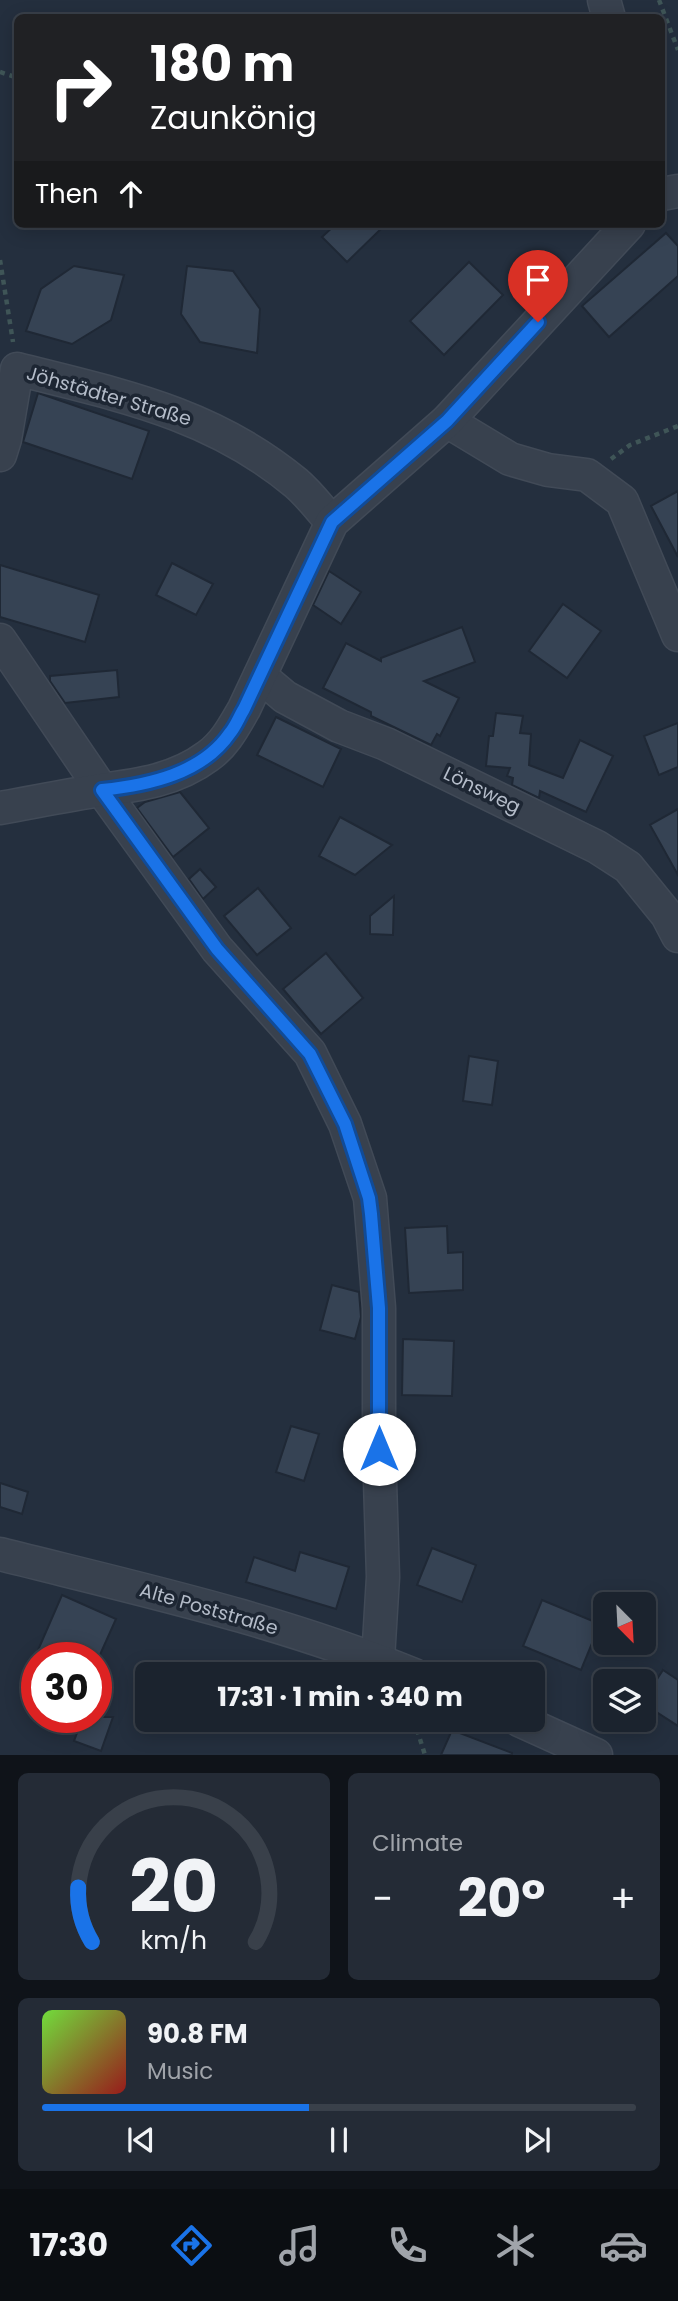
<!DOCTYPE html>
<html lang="en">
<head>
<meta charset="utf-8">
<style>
  body { margin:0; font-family:Poppins,sans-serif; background:#242b36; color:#f1f3f6; height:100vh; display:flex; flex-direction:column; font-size:26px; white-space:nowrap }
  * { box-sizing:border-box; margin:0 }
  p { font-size:23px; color:#a0a4aa }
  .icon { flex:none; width:38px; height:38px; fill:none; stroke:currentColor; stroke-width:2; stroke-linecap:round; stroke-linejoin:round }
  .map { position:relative; height:1755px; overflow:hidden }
  .side { display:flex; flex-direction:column; gap:18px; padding:18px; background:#0f1319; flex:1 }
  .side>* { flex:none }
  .guide { position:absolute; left:14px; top:14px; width:651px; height:214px; border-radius:10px; box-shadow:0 4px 18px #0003,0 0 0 2px #39404a; background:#202124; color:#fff; overflow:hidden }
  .needle { width:46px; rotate:156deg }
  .fabs { position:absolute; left:593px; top:1592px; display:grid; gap:14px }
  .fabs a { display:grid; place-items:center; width:63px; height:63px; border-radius:10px; background:#1b232e; box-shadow:0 4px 18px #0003,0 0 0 2px #39404a; font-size:35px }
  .speed { position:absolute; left:21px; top:1642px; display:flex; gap:14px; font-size:35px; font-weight:700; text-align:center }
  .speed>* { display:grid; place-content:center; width:91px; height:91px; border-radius:50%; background:#1b232e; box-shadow:0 4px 18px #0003,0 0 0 2px #39404a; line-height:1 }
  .speed .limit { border:10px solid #d22; background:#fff; color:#111 }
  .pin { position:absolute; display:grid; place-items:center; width:60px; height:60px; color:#fff; margin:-72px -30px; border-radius:50% 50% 50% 0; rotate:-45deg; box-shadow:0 0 7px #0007 }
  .pin .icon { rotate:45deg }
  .me { position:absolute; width:77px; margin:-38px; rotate:0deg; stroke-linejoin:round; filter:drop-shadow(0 0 5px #0008) }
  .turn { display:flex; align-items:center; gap:24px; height:147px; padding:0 21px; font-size:32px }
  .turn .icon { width:91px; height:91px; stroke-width:2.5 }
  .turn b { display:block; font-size:49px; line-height:60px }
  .then { display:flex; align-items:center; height:66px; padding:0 21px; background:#0003; gap:14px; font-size:26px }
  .big { font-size:52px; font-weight:700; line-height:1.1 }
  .side .widget { flex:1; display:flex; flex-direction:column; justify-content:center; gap:10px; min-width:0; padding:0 24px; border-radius:10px; background:#242b36 }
  .side .dial { align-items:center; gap:0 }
  .dial svg { height:182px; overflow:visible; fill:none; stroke:#39404a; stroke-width:7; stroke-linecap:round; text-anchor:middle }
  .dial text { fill:#f1f3f6; stroke:none }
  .song { display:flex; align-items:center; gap:21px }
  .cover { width:84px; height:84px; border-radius:10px; background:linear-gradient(135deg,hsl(100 70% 55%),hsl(0 70% 35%)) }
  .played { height:7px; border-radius:4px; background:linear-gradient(90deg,#1a73e8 45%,#39404a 45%) }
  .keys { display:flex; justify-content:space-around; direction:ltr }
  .heat { display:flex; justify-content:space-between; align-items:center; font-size:38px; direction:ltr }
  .side .tiles { flex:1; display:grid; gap:18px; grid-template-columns:1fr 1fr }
  .widget:last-child { grid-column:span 2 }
  .trip { position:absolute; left:135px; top:1662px; width:410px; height:70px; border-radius:10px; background:#1b232e; box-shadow:0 4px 18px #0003,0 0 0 2px #39404a; font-weight:700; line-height:70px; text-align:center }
  .tab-bar { display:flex; height:112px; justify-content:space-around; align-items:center; background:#0b0e12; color:#a0a4aa }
  .tab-bar .icon { width:49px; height:49px }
  .tab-bar .on { color:#1a73e8 }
  .tab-bar b { font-size:32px; color:#f1f3f6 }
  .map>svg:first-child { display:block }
</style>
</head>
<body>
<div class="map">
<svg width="678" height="1755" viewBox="0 0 678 1755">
  <rect width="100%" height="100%" fill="#242f3e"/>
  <g fill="#364354" stroke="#1f2835" stroke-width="2">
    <polygon points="336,224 386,224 347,262 322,237"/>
    <polygon points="666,233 678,246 678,276 609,337 582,306"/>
    <polygon points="469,262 503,295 444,355 410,321"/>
    <polygon points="74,266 124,275 111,320 72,344 26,331 41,289"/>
    <polygon points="187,266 233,271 260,309 257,353 200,342 181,314"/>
    <polygon points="38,393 149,431 132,479 23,442"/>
    <polygon points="678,491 678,557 651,506"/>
    <polygon points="172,563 213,584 196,615 156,595"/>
    <polygon points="0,565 99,595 85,642 0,617"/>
    <polygon points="329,571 361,592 341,624 313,605"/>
    <polygon points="563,604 601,631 567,678 529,651"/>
    <polygon points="462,627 475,662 424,681 459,698 440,736 437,734 431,745 371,716 371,712 323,688 346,643 381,661 381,658"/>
    <polygon points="117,670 119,697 65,703 50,681 50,676"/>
    <polygon points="496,713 523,716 520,733 531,734 529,765 563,778 580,740 613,756 586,812 540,791 539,798 512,785 513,778 507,776 510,768 486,766 489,736 493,736"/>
    <polygon points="276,717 341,749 323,787 257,755"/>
    <polygon points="678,723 678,767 659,775 644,736"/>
    <polygon points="180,792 209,828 173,857 137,808 145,802"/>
    <polygon points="678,809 678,875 650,825"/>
    <polygon points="340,817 392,845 355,875 319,856"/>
    <polygon points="200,869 216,887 203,899 189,879"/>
    <polygon points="258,888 291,928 257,955 224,916"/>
    <polygon points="394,896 393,935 370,934 370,916"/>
    <polygon points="326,953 363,998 321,1034 283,989"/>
    <polygon points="469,1056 498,1061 492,1105 463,1101"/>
    <polygon points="447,1226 448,1253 463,1252 463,1290 409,1293 405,1228"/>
    <polygon points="332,1285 359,1292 361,1317 355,1339 320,1330"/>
    <polygon points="403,1339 454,1341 452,1396 402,1395"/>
    <polygon points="291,1426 319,1434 304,1481 276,1472"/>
    <polygon points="0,1483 28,1492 22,1514 0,1507"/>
    <polygon points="432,1548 476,1565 462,1602 417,1585"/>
    <polygon points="300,1552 349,1567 336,1609 246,1582 254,1557 295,1571"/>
    <polygon points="62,1595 116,1619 99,1657 35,1657"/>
    <polygon points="542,1600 600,1624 581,1670 523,1646"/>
    <polygon points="663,1670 678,1680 678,1726 644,1704 644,1699"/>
    <polygon points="83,1717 113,1717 101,1751 74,1741"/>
    <polygon points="452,1730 512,1753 512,1755 441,1755"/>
  </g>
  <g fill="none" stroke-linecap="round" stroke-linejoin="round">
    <g stroke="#414a57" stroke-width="35">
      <g id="minor">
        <polyline points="604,0 609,18"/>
        <polyline points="662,194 678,191"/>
        <polyline points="447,421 510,459 548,470 587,475 622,501 678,635"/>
        <path d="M0,455L5,439L17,369C119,395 212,413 296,483C309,494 320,509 332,522"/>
        <polyline points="0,640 102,790 217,949 310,1053 345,1124 370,1198 379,1308 379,1449 383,1577 378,1659"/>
        <polyline points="260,676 285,697 339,726 386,744 597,847 628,867 667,915 678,936"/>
        <path d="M0,808C34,802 68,795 101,790C139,785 176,780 208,756C225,744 234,726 244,709L332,522L447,421L629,224"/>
        <path d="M0,1554C139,1589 281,1620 414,1675"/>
        <polyline points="519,1720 596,1755"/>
      </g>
    </g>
    <g stroke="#3f5557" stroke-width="4.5" stroke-dasharray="5 5" stroke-linecap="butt">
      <polyline points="659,0 678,50"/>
      <polyline points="0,72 18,78"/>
      <polyline points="0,260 13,342"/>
      <polyline points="611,459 630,445 678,426"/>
      <polyline points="414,1720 425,1755"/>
    </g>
    <use href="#minor" stroke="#38414e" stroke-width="32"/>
  </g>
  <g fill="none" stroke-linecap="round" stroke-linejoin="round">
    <g stroke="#114b97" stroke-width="18">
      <path id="route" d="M379,1449V1308L371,1214L369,1198L345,1124L310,1054L217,949L102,790C148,785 202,774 230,733C236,726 239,717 244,709L332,522L447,421L538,322"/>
    </g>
    <use href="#route" stroke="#1a73e8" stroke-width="12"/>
  </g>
  <g text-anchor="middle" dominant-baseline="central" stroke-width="7" stroke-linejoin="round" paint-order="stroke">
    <g font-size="19" fill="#b4bcc9" stroke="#1d2633">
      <text transform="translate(109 396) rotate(16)">Jöhstädter Straße</text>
      <text transform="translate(482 790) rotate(26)">Lönsweg</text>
      <text transform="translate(209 1609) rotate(16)">Alte Poststraße</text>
    </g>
  </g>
</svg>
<div class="fabs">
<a><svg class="needle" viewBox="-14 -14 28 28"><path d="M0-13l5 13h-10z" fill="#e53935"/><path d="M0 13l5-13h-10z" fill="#a0a4aa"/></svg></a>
<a><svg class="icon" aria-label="layers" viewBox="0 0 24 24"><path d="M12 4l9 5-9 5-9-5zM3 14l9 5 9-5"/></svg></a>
</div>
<div class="speed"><div class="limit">30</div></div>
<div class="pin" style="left:538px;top:322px;background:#d93025"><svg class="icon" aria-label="arrive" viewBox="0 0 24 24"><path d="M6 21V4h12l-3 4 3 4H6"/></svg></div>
<svg class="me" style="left:379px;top:1449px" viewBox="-20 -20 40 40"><circle r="19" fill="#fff"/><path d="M0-13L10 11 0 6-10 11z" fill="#1a73e8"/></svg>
<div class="trip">17:31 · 1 min · 340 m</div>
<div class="guide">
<div class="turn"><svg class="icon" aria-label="right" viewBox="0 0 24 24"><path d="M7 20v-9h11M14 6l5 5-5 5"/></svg><div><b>180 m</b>Zaunkönig</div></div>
<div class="then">Then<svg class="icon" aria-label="ahead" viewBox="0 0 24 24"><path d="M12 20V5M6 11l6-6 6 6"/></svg></div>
</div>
</div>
<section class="side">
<div class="tiles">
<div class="widget dial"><svg viewBox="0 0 100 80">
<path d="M14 69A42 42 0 1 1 86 69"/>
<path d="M14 69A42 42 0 0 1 8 45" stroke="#1a73e8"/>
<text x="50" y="56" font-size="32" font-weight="700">20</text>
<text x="50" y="72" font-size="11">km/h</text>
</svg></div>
<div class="widget"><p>Climate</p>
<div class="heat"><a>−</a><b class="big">20°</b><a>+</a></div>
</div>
<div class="widget">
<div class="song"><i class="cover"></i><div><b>90.8 FM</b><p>Music</p></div></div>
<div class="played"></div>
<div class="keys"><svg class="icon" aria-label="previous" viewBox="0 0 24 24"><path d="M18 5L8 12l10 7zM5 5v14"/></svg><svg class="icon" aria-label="pause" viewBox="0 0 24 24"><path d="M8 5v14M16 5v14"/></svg><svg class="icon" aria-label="next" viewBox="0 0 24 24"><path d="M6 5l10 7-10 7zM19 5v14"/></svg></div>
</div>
</div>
</section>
<nav class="tab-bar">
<b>17:30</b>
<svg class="icon on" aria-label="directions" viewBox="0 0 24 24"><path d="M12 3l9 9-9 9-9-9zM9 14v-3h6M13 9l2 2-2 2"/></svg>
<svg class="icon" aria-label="music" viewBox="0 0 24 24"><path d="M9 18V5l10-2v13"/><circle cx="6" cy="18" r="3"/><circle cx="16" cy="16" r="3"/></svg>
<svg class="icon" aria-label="phone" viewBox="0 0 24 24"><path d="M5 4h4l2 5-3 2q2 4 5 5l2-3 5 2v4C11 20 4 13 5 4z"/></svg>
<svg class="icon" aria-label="climate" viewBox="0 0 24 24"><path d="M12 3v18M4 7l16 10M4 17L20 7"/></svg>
<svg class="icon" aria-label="car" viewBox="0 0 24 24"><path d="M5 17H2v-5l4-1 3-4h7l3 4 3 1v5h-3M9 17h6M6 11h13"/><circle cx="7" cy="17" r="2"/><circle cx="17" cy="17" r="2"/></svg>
</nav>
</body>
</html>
